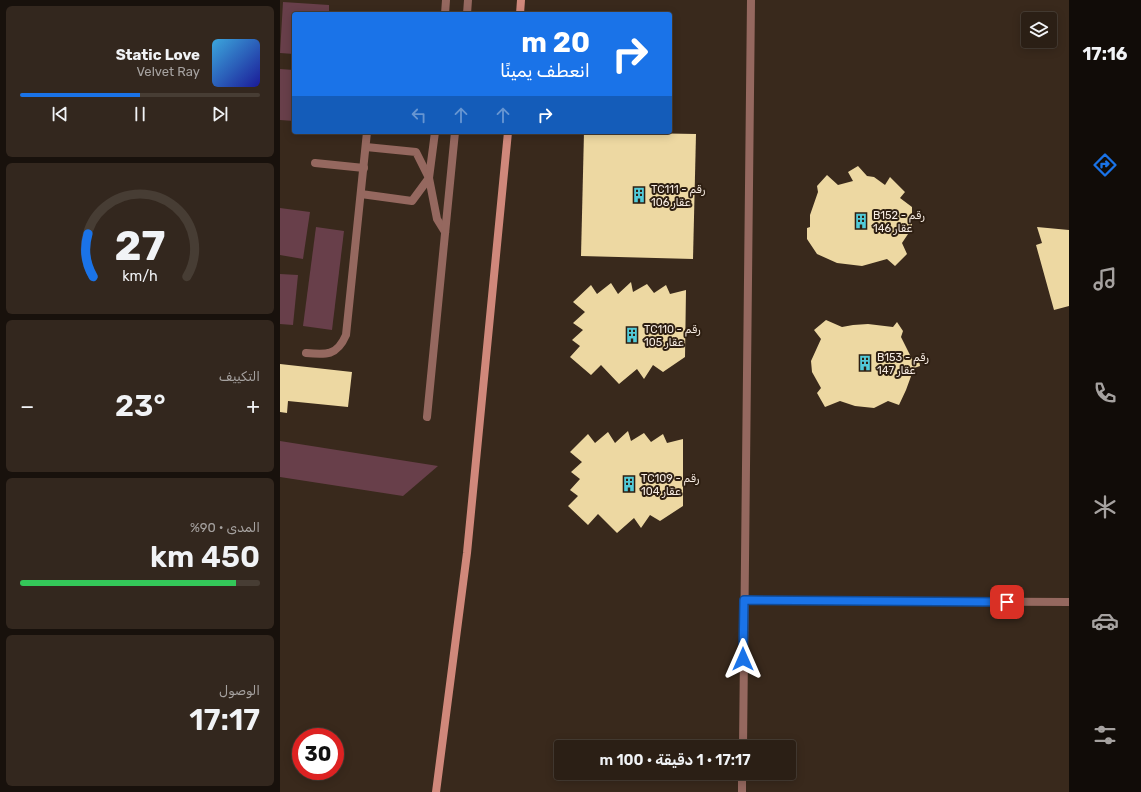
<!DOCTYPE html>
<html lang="ar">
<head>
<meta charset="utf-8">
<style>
  body { margin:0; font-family:Rubik,Cairo,sans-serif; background:#33271e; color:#f1f3f6; direction:rtl; height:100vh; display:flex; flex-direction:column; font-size:15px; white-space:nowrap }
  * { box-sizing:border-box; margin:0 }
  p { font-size:13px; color:#a6a2a0 }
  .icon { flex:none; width:22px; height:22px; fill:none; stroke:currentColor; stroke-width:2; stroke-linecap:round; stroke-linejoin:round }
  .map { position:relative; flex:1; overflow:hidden; direction:ltr }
  .panel { display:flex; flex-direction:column; gap:6px; padding:6px; background:#18110c; width:280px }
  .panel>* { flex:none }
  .top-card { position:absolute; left:12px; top:12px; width:380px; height:122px; border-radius:4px; box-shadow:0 2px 10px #0003,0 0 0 1px #473d34; direction:rtl; background:#1a73e8; color:#fff; overflow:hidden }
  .tools { position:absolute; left:741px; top:12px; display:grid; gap:8px }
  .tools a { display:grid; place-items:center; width:36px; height:36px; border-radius:4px; background:#2b1f15; box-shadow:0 2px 10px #0003,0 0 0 1px #473d34; font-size:20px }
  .speed { position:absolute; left:12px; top:728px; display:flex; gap:8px; font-size:20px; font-weight:700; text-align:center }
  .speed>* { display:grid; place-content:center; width:52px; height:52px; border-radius:50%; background:#2b1f15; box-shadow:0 2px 10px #0003,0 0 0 1px #473d34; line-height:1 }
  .speed .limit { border:6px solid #d22; background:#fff; color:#111 }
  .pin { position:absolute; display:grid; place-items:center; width:34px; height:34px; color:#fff; margin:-17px; border-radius:8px; box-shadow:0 2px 6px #0006 }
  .me { position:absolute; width:44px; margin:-22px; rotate:0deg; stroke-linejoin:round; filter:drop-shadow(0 0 3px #0008) }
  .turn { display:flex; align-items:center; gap:14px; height:84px; padding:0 16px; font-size:18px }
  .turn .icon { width:52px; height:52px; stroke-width:2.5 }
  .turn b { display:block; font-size:28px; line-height:34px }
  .lanes { display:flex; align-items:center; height:38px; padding:0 16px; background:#0003; justify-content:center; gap:20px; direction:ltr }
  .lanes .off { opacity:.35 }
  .big { font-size:30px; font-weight:600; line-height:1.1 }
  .panel .card { flex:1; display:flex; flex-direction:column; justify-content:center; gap:6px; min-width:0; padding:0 14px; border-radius:6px; background:#33271e }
  .panel .dial { align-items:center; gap:0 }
  .dial svg { height:104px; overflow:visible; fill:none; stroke:#473d34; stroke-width:7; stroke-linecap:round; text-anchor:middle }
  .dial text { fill:#f1f3f6; stroke:none }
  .song { display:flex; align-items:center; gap:12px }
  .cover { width:48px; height:48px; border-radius:6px; background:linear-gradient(135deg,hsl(200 70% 55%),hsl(240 70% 35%)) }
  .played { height:4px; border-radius:2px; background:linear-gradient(90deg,#1a73e8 50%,#473d34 50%) }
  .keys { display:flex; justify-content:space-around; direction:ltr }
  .heat { display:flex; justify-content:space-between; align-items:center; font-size:22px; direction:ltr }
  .charge { height:6px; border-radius:3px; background:linear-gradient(90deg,#34c759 90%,#473d34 0) }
  .trip { position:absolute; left:274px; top:740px; width:242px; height:40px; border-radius:4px; background:#2b1f15; box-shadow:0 2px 10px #0003,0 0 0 1px #473d34; font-weight:600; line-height:40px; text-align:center; direction:rtl }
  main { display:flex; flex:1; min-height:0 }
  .tabs { display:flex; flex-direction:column; width:72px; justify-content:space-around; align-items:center; background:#110c08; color:#a6a2a0 }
  .tabs .icon { width:28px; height:28px }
  .tabs .on { color:#1a73e8 }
  .tabs b { font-size:18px; color:#f1f3f6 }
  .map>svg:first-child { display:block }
</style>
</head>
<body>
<main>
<nav class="tabs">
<b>17:16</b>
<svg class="icon on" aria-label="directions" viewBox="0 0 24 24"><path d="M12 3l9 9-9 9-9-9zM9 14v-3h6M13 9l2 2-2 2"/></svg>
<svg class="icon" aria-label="music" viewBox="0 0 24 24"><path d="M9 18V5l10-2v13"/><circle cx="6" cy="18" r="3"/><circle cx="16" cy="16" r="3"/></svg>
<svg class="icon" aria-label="phone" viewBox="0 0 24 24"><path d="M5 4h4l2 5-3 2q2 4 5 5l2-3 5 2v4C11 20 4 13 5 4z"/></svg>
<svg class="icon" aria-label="climate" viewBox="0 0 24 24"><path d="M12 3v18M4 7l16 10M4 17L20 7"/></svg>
<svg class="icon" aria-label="car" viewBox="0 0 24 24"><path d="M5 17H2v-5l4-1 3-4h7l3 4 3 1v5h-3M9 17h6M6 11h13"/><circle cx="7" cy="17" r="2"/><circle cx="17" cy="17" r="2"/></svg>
<svg class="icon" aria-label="filters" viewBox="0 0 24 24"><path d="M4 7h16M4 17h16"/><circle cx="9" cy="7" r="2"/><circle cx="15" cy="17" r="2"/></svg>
</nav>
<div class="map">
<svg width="789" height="792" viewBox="0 0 789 792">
  <rect width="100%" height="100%" fill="#39291c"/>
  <g fill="#683f4a">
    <polygon points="3,2 49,5 49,14 14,14 14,54 0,53"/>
    <polygon points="0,69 14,70 14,121 0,120"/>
    <polygon points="0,208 30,212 23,259 0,255"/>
    <polygon points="36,227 64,231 52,330 23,326"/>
    <polygon points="0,274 18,275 13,325 0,324"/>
    <polygon points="0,441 158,466 123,496 0,477"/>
  </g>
  <g fill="#edd8a2">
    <polygon points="304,132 416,134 413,259 301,256"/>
    <polygon points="578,166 587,176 594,177 605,185 610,177 625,192 620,198 632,207 632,228 622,243 627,254 615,266 607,259 582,266 557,263 537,254 527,239 527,228 530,227 530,215 538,192 537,186 547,175 558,185 573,181 568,172"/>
    <polygon points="757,227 789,230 789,306 774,310 756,245 762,243"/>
    <polygon points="351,282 353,292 367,284 374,293 386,285 390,294 406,290 405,357 383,372 373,365 364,379 357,369 339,384 321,365 311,375 290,357 300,346 292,340 303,330 293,323 305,312 293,302 311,285 317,294 331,283 338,294"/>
    <polygon points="546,320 562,327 573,325 588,324 613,327 617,322 623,331 621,337 632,359 639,359 640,366 634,368 626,390 619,405 608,401 594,408 575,406 560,401 545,407 537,393 541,388 532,372 531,361 541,339 534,330"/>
    <polygon points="0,364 72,372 68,407 8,401 7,413 0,412"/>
    <polygon points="348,431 351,441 364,433 371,442 383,434 387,443 403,439 403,506 380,521 370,515 361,528 354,518 337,533 318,514 308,525 288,506 298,496 290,490 300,479 291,472 302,462 290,452 308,434 315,443 328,432 335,443"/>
  </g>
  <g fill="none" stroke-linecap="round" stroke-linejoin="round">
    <g stroke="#95685f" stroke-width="8">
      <polyline points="165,14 166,0"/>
      <polyline points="187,14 188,0"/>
      <polyline points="86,147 136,152 149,178 157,219 165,232"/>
      <polyline points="35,163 84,168"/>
      <polyline points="81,194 132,201 149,178 155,132"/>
      <path d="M26,353C46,355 57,356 66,335L87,132"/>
      <polyline points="147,417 175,132"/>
    </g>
    <g stroke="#95685f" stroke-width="8">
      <polyline points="464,600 789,602"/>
      <polyline points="463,747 471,0"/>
      <polyline points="462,792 462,773"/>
    </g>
    <g stroke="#d0887b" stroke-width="8">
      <polyline points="240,14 241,0"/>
      <polyline points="156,792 187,553 228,132"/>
    </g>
  </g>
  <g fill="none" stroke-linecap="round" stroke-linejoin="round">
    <g stroke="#114b97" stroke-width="10">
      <polyline id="route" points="463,659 464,600 727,602"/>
    </g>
    <use href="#route" stroke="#1a73e8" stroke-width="7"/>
  </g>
  <defs>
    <g id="building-bare" transform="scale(1.2)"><path d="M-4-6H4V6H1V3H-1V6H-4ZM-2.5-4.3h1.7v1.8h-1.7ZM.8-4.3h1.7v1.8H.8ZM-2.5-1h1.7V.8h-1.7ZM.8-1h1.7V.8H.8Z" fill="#52cbd9" stroke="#2e1f12" stroke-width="2.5" paint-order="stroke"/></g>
  </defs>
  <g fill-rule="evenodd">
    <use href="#building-bare" x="359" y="195"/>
    <use href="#building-bare" x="581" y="221"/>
    <use href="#building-bare" x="352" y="335"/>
    <use href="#building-bare" x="585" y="363"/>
    <use href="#building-bare" x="349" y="484"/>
  </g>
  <g text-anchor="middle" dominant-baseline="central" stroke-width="4" stroke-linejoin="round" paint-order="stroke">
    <g font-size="11" fill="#f7ece3" stroke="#2e1f12" text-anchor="start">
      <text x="371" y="189">TC111 - رقم<tspan x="371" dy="13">عقار 106</tspan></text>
      <text x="593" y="215">B152 - رقم<tspan x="593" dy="13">عقار 146</tspan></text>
      <text x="364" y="329">TC110 - رقم<tspan x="364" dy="13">عقار 105</tspan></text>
      <text x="597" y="357">B153 - رقم<tspan x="597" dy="13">عقار 147</tspan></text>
      <text x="361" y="478">TC109 - رقم<tspan x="361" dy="13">عقار 104</tspan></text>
    </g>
  </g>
</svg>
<div class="tools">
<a><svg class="icon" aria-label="layers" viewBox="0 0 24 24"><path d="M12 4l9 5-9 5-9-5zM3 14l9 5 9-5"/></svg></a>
</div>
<div class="speed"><div class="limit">30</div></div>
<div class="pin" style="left:727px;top:602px;background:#d93025"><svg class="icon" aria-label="arrive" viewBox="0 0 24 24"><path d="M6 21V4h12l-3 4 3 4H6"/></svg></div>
<svg class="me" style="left:463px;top:659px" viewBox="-20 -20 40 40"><path d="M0-17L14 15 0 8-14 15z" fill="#1a73e8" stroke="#fff" stroke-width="4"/></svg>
<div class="trip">17:17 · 1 دقيقة · 100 m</div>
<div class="top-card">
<div class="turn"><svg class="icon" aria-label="right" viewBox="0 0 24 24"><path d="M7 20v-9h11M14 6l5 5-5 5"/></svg><div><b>20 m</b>انعطف يمينًا</div></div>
<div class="lanes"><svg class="icon off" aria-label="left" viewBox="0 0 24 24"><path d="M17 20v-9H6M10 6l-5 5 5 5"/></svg><svg class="icon off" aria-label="ahead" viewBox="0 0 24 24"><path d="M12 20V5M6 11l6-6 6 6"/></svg><svg class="icon off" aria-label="ahead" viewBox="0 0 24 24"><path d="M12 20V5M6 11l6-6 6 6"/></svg><svg class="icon" aria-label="right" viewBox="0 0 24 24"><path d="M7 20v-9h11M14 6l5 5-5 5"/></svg></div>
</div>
</div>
<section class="panel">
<div class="card">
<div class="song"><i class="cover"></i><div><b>Static Love</b><p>Velvet Ray</p></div></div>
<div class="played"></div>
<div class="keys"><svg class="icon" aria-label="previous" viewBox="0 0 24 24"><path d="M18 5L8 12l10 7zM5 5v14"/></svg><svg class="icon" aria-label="pause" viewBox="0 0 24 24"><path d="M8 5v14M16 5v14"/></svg><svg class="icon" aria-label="next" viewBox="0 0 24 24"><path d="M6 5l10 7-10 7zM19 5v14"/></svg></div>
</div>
<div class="card dial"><svg viewBox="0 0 100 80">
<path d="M14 69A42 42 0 1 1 86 69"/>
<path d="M14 69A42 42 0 0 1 10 36" stroke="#1a73e8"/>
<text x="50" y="56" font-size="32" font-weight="700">27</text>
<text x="50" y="72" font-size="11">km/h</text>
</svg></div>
<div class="card"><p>التكييف</p>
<div class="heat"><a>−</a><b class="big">23°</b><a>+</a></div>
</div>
<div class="card"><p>المدى · 90%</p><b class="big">450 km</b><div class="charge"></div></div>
<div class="card"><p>الوصول</p><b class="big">17:17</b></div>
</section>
</main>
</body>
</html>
